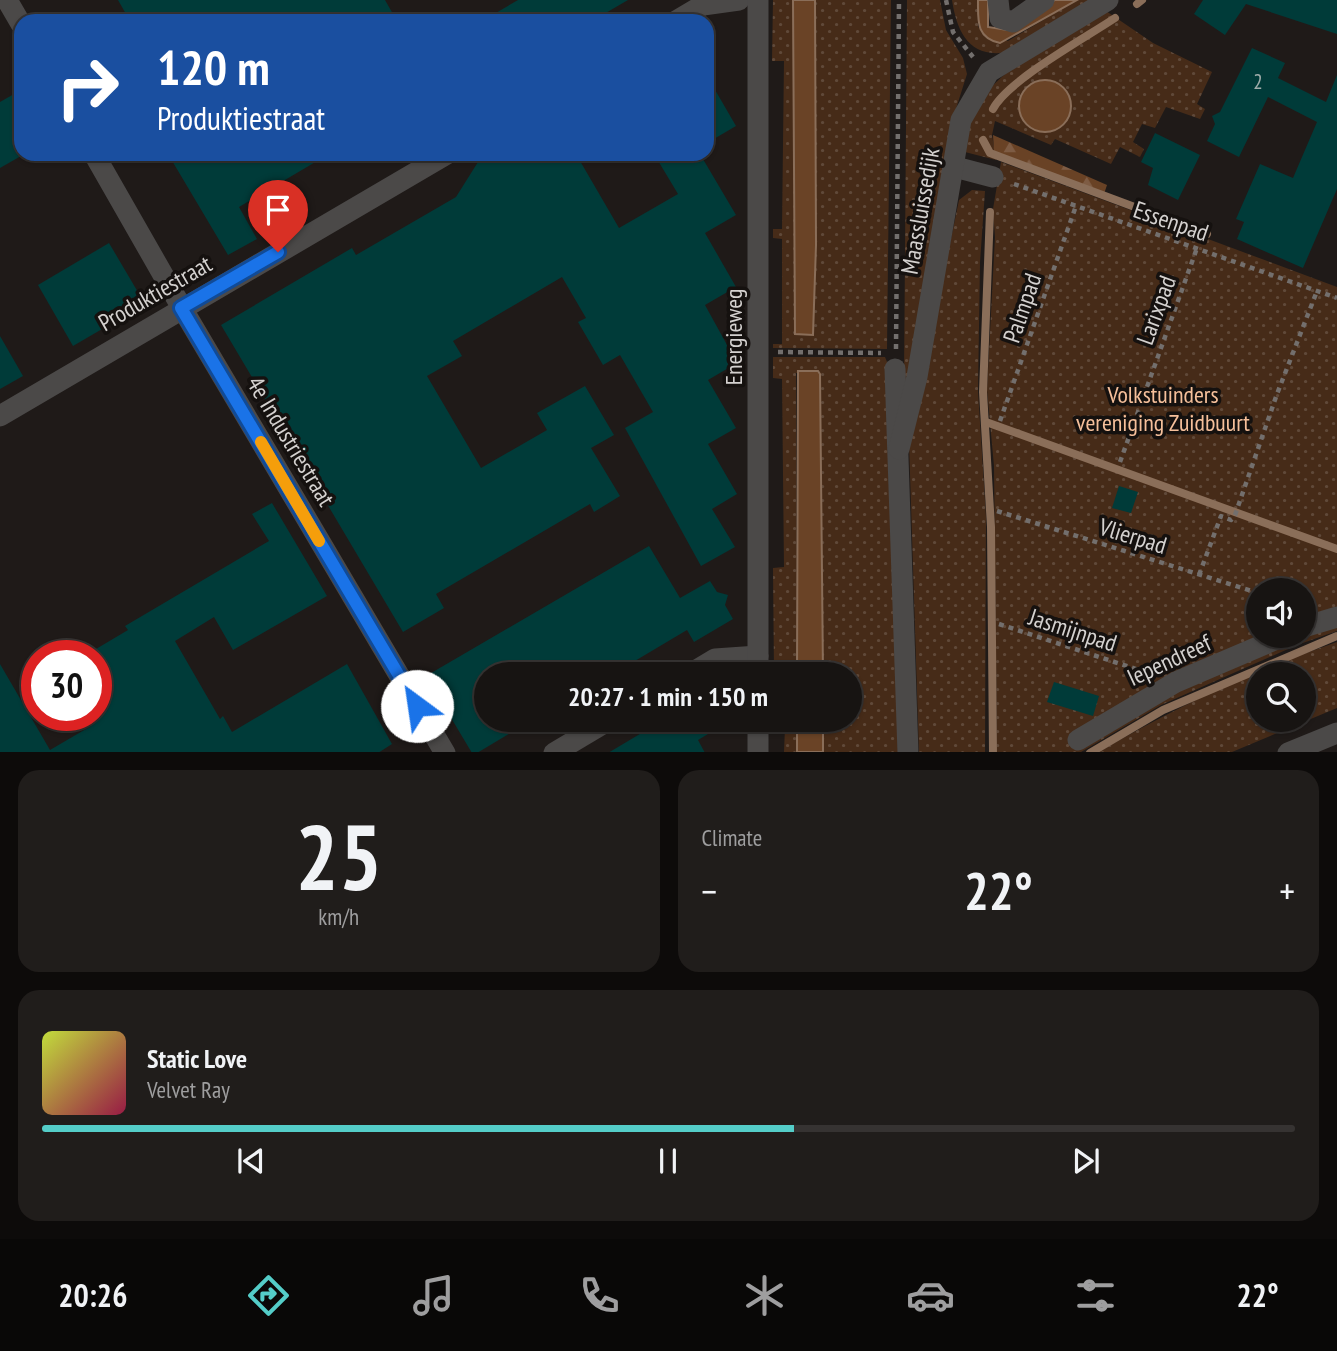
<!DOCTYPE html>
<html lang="en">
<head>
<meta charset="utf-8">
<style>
  body { margin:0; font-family:"PT Sans Narrow",sans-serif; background:#201d1b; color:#f1f3f6; height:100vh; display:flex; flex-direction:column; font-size:26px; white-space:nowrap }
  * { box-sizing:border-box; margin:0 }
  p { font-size:23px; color:#9e9e9f }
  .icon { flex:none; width:38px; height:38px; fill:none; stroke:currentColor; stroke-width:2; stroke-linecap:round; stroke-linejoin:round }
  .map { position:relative; height:752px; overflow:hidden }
  .drawer { display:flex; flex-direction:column; gap:18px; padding:18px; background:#0d0b0a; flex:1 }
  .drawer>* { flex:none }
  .hud { position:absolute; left:14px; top:14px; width:700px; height:147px; border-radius:21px; box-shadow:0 2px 5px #0004,0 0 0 2px #363332; background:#1a4fa0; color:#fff; overflow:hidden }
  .controls { position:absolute; left:1246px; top:578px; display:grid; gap:14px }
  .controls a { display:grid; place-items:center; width:70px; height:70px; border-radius:50%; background:#171412; box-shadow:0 2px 5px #0004,0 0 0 2px #363332; font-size:35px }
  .speed { position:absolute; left:21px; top:640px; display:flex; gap:14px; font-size:35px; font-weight:700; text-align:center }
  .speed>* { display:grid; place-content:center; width:91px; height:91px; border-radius:50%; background:#171412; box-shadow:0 2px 5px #0004,0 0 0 2px #363332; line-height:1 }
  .speed .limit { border:10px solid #d22; background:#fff; color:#111 }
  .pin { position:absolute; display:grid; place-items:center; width:60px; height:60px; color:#fff; margin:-72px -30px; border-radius:50% 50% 50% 0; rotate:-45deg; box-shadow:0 0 7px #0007 }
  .pin .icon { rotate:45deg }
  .me { position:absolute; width:77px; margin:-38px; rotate:329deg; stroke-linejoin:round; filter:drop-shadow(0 0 5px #0008) }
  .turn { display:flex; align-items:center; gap:24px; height:147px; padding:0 28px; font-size:32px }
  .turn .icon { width:91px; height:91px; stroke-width:2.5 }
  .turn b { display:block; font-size:49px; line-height:60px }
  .big { font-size:52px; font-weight:700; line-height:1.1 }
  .drawer .widget { flex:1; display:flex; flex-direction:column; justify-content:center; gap:10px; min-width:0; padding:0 24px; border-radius:21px; background:#201d1b }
  .drawer .dial { align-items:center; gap:0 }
  .dial b { font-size:91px; line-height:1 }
  .song { display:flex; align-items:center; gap:21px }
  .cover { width:84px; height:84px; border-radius:10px; background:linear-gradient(135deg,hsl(70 70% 55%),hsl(340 70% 35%)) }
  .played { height:7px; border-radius:4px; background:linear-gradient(90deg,#54cdc8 60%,#363332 60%) }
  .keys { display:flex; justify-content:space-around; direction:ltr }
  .heat { display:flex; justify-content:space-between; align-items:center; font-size:38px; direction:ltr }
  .drawer .tiles { flex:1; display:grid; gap:18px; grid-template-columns:1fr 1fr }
  .widget:last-child { grid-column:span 2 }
  .trip { position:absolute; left:474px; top:662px; width:388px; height:70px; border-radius:35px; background:#171412; box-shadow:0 2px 5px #0004,0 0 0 2px #363332; font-weight:700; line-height:70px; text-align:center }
  .menu { display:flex; height:112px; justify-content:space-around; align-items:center; background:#090807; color:#9e9e9f }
  .menu .icon { width:49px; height:49px }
  .menu .on { color:#54cdc8 }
  .menu b { font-size:32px; color:#f1f3f6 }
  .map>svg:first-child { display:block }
</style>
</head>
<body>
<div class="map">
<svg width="1337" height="753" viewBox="0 0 1337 753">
  <defs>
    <pattern id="green-dots" width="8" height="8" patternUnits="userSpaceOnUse" patternTransform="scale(1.75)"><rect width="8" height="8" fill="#462b18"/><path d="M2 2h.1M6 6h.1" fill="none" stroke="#604939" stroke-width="1.8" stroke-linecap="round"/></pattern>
    <pattern id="forest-firs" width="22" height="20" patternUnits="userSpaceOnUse" patternTransform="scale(1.75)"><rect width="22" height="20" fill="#694225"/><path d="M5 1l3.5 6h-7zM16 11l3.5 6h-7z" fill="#7e5c44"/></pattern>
  </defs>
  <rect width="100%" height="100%" fill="#1f1a18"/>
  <g fill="url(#green-dots)" fill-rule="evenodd">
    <polygon points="773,0 793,0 795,334 816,245 815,0 891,0 887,349 773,348 773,344 782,344 782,239 773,238 773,229 782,229 784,61 772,61"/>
    <polygon points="907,0 940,0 946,30 963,58 967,74 954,115 911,381 904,380"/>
    <path d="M952,0H978V27L1008,41L1077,0H1090L1008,52C970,59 957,33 952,0Z"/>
    <path d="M1106,11L1153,43L1212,72L1197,104L1205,109L1200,119L1166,107L1155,128L1142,124L1133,142L1144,149L1140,157L1120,147L1111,164L1055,139L1051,145L995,121L992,135L996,160L965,152C967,142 968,130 971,120C986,71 1065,36 1106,11Z"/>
    <path d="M1001,162L1337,287V631L1297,645L1161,705L1081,752H997L994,466L987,390L995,237L993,209ZM1258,590H1304V635H1258Z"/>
    <polygon points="972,190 985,191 980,262 978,391 986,517 985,752 919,753 909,442 959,200"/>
    <polygon points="773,357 885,357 887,362 898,752 823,752 823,719 850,719 850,674 823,674 820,374 796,373 797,674 774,672 773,568 784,567 782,379 773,378"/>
    <path d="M1337,642V708L1232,752H1099C1174,708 1255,670 1337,642ZM1258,674H1304V719H1258Z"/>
    <polygon points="773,719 797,719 797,752 784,752 785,728 773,728"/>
  </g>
  <polygon fill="url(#forest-firs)" points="993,135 1107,185 1104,194 994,151"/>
  <g fill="#6a4326" stroke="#8a6e59" stroke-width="2">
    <polygon points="793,0 815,0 816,245 813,335 795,334"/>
    <path d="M978,0H988V27L1007,30L1055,0H1077L1000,43C976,38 978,21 978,0Z"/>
    <circle cx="1045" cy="106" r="26"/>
    <polygon points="798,371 818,371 820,374 823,674 797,674"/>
    <rect x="797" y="719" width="26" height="33"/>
  </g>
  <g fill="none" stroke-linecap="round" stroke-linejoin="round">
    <g stroke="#8a6e59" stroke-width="8">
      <polyline points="1137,4 1142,0"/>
      <path d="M993,109C1007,81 1085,38 1115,18"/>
      <polyline points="983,140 990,153 1207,234"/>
      <polyline points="990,212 983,392 991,527 993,753"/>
      <polyline points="986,422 1337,549"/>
      <polyline points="1090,753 1163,710 1337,636"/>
    </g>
  </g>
  <g fill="#003b39">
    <polygon points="118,0 385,0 397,21 130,21"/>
    <polygon points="518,0 628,0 592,21 482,21"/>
    <polygon points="1203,0 1337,0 1337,34 1246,4 1225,35 1194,14"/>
    <polygon points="1252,48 1285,63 1278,78 1326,102 1337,75 1337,189 1303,268 1237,239 1244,222 1236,219 1260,164 1293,178 1317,122 1268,97 1239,157 1207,141 1215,124 1212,116 1220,112"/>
    <polygon points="707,76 736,126 707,143"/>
    <polygon points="21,90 21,156 0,168 0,102"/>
    <polygon points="1155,133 1200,155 1178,200 1148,185 1153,168 1141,162"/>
    <polygon points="168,154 329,154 239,207 257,239 228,255"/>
    <polygon points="491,154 576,154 619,228 678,194 654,154 700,154 736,215 705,233 736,287 705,305 737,363 708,380 736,428 708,444 737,494 712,509 735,547 701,566 625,428 653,412 620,355 603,365 578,322 586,318 562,277 453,341 462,356 427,376 481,468 547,430 537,413 585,386 614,435 591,448 620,496 594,512 590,504 436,594 444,608 403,632 221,325 352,248 356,255 456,197 478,162"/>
    <polygon points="109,243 145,304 73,346 38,285"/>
    <polygon points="0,336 23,376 0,389"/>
    <polygon points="1119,486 1138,492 1131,513 1112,508"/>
    <polygon points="272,503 327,596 233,650 214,617 175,641 220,719 223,716 232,732 347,664 392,744 378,753 0,753 0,664 50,750 91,726 85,716 96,716 96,649 128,630 125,626 269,541 252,514"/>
    <polygon points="649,546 680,598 710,581 717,592 728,595 725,605 733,619 694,642 687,630 613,674 486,674 486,719 534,719 477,753 472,753 426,676"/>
    <polygon points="1054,682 1099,696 1093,716 1047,702"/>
    <polygon points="665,719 733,719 698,740 705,753 608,753"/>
  </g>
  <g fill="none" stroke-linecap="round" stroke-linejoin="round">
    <g stroke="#736f6d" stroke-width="4.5" stroke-dasharray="5 5" stroke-linecap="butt">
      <polyline points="946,0 953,32 973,57"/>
      <polyline points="1014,184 1337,298"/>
      <polyline points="896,349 899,0"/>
      <polyline points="778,352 881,353"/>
      <polyline points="1000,421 1076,206"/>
      <polyline points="1120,462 1197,248"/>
      <polyline points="997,511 1258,593"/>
      <polyline points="1199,575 1221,516 1231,520 1235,515 1277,394 1317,291"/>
      <polyline points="999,624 1148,673"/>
    </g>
    <g stroke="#4b4948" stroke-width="21">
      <polyline points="7,0 21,24"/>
      <polyline points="998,0 1000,18 1013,22 1044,0"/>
      <polyline points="676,21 703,5 739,0"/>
      <polyline points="94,154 182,308 445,753"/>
      <polyline points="955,167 993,177"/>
      <polyline points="895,369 908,753"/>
      <polyline points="0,416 447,154"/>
      <polyline points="899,449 917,377 961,120 989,72 1108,0"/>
      <polyline points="1304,627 1337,617"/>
      <polyline points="690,674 715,659 758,656"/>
      <polyline points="758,674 758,0"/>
      <polyline points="758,719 758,753"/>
      <polyline points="1078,740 1176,682 1286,635"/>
      <polyline points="554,753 611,719"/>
      <polyline points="1288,753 1337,733"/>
    </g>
  </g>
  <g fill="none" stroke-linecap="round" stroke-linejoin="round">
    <g stroke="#114b97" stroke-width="18">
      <polyline id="route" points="278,252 181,308 417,706"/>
    </g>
    <use href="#route" stroke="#1a73e8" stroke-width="12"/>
    <polyline stroke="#f59e0b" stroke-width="12" points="261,442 319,541"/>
  </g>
  <g text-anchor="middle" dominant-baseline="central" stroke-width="7" stroke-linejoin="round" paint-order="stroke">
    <g font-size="21" fill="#9facaa">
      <text x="1258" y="81">2</text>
    </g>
    <g font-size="24" fill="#d4d1cf" stroke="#15110f">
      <text transform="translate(920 211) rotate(-80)">Maassluissedijk</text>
      <text transform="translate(1171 221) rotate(19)">Essenpad</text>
      <text transform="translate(155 293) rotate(-30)">Produktiestraat</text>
      <text transform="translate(1022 308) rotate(-71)">Palmpad</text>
      <text transform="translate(1156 310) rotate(-70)">Larixpad</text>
      <text transform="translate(733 337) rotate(-90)">Energieweg</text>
      <text transform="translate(291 441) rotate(59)">4e Industriestraat</text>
      <text transform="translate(1133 536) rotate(17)">Vlierpad</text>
      <text transform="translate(1073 630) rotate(18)">Jasmijnpad</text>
      <text transform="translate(1169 660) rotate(-25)">Iependreef</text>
    </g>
    <g font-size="24" fill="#f6c09b" stroke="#15110f">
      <text x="1163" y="394">Volkstuinders<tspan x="1163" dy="28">vereniging Zuidbuurt</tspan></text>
    </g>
  </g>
</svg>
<div class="controls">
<a><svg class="icon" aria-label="sound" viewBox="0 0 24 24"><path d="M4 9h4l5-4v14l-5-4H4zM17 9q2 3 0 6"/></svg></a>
<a><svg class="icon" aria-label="search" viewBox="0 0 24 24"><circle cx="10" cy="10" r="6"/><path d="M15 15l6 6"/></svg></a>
</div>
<div class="speed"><div class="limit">30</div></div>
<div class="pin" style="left:278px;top:252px;background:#d93025"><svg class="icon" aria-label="arrive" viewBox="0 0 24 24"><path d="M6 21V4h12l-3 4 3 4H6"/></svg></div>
<svg class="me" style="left:417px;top:706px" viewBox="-20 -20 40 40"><circle r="19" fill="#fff"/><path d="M0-13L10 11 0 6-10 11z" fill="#1a73e8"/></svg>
<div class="trip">20:27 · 1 min · 150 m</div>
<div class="hud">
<div class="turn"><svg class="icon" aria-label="right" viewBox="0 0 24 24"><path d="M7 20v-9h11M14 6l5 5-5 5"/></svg><div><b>120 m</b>Produktiestraat</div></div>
</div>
</div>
<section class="drawer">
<div class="tiles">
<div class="widget dial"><b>25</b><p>km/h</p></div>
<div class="widget"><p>Climate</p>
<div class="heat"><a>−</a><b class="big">22°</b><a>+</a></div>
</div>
<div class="widget">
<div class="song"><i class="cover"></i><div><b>Static Love</b><p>Velvet Ray</p></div></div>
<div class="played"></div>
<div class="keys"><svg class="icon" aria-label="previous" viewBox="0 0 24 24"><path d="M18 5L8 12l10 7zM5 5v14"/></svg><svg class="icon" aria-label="pause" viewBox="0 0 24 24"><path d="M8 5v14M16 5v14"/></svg><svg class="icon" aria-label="next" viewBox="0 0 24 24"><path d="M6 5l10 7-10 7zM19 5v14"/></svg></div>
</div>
</div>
</section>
<nav class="menu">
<b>20:26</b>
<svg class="icon on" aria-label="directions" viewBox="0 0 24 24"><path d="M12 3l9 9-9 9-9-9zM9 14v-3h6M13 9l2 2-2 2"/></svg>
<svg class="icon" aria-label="music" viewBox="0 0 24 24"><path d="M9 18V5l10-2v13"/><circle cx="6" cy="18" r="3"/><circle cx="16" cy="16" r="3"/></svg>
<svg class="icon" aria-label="phone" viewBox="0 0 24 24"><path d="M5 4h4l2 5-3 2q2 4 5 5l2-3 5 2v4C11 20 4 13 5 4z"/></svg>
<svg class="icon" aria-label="climate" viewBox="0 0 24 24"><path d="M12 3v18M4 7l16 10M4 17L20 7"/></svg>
<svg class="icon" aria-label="car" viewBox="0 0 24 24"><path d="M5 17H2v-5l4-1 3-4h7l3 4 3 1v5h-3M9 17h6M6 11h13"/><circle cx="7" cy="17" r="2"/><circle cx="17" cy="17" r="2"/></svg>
<svg class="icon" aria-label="filters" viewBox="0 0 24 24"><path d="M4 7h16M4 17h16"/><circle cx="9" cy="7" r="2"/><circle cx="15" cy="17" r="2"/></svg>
<b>22°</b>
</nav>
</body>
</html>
